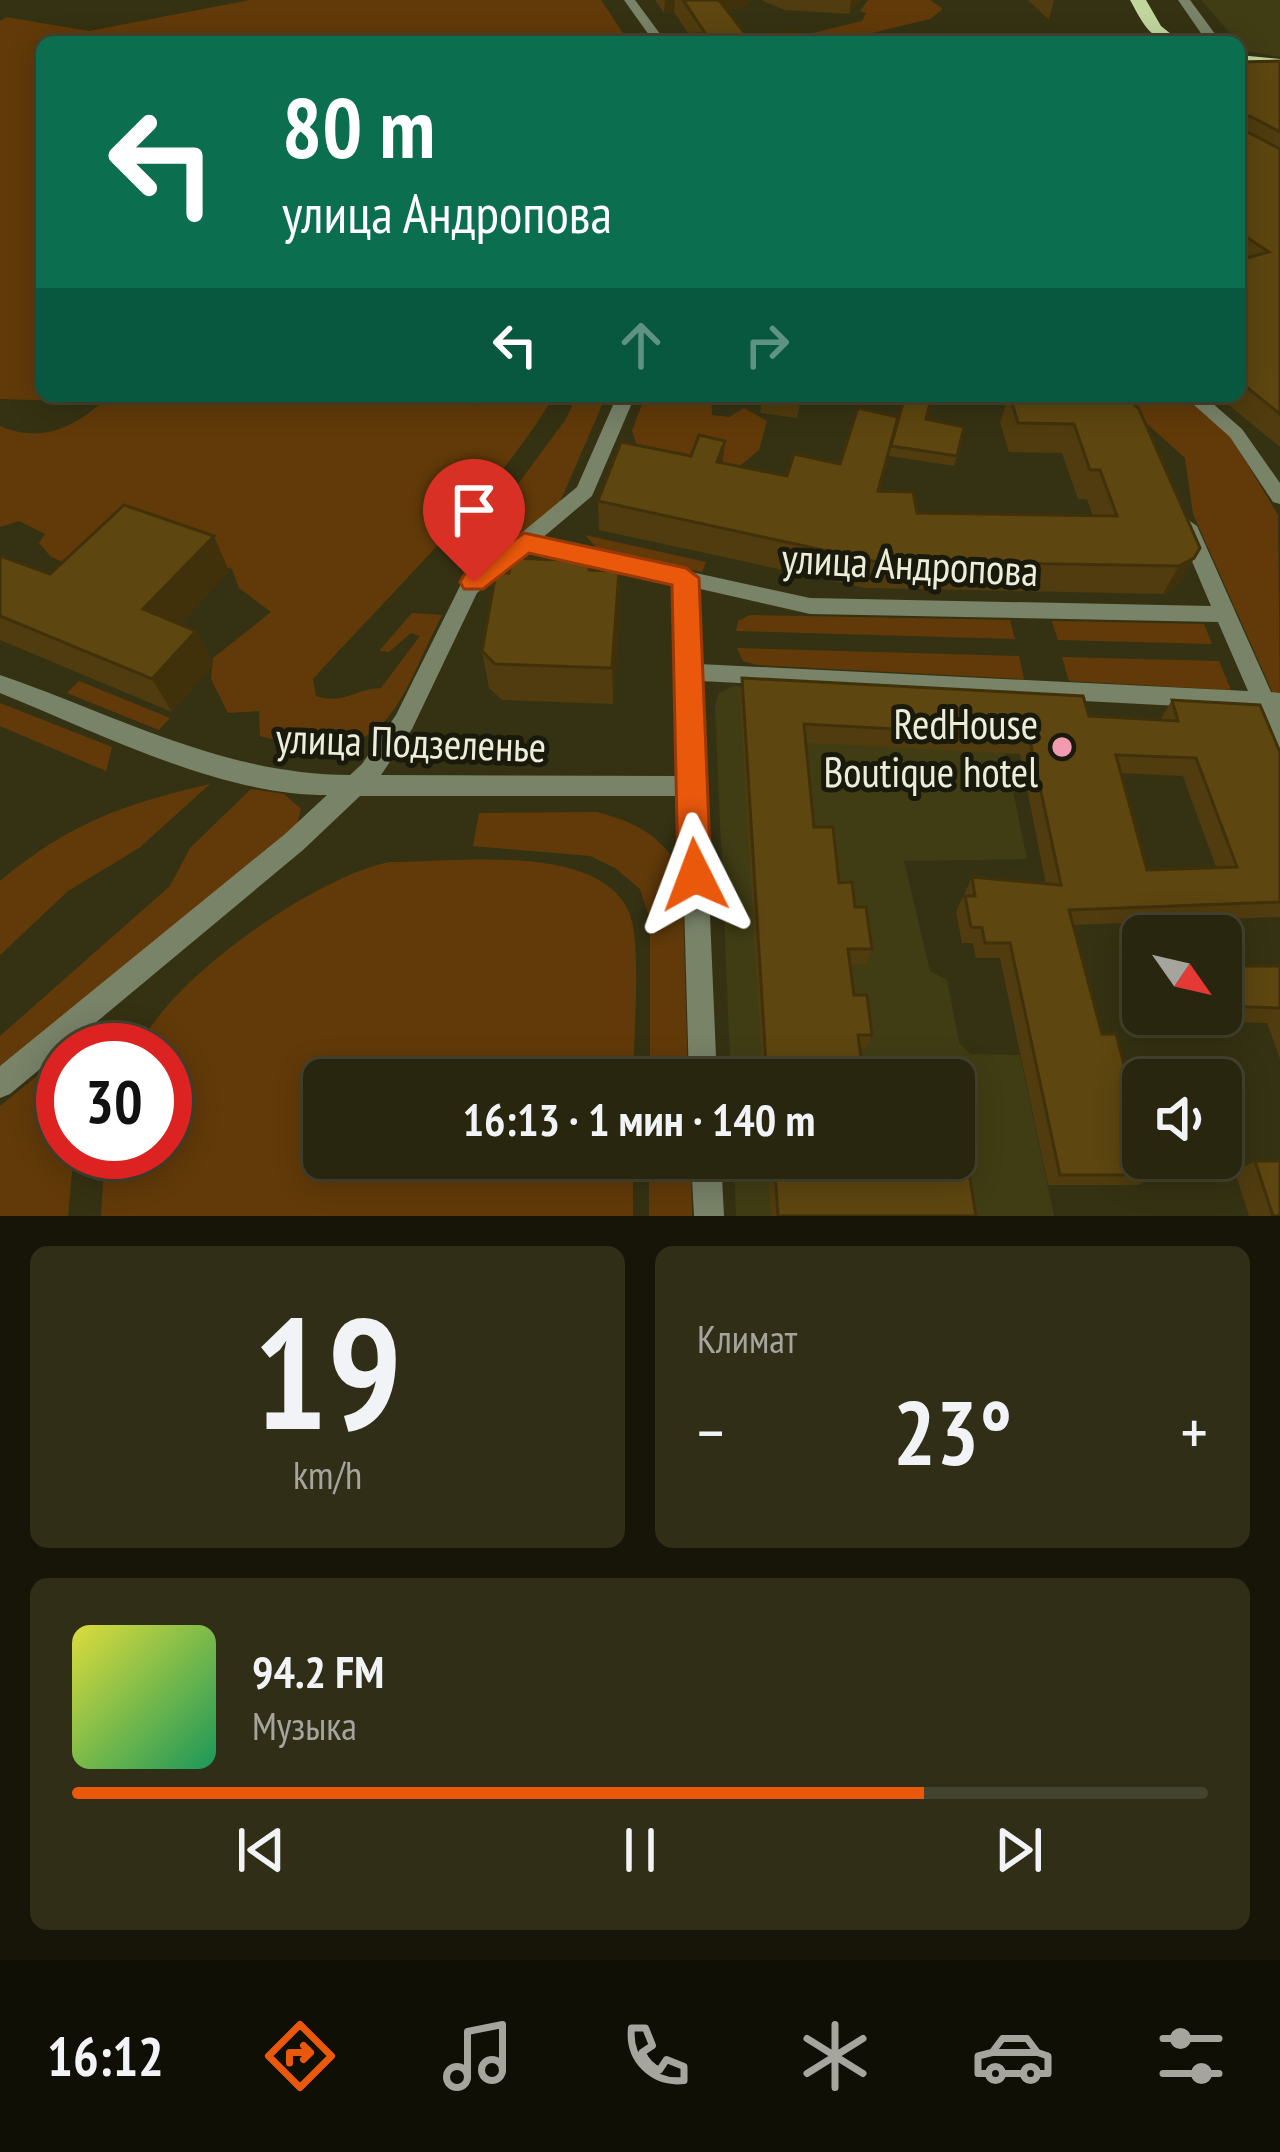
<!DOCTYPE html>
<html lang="ru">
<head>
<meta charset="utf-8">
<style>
  body { margin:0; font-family:"PT Sans Narrow",sans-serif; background:#302e17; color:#f1f3f6; height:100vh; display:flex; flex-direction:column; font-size:45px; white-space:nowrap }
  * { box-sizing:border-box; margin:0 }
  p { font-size:39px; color:#a5a59e }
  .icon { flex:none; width:66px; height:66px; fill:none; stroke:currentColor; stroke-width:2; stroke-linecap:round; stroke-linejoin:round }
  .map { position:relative; height:1216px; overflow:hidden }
  .side { display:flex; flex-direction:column; gap:30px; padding:30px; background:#161508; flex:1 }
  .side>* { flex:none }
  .banner { position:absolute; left:36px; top:36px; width:1209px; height:366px; border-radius:18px; box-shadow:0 6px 30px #0003,0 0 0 3px #44432e; background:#0b6e4f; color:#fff; overflow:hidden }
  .needle { width:78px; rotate:124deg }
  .fabs { position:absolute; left:1122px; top:915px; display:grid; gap:24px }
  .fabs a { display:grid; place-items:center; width:120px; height:120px; border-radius:18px; background:#28260e; box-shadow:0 6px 30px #0003,0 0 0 3px #44432e; font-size:60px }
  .speed { position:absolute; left:36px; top:1023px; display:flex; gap:24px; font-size:60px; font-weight:700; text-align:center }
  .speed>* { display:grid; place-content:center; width:156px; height:156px; border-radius:50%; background:#28260e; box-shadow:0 6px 30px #0003,0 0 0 3px #44432e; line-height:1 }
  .speed .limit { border:18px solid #d22; background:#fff; color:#111 }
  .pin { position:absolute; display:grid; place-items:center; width:102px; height:102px; color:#fff; margin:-123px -51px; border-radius:50% 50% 50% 0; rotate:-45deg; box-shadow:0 0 12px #0007 }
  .pin .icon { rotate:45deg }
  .me { position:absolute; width:132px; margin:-66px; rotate:357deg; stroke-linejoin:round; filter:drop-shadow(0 0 9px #0008) }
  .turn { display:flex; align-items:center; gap:42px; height:252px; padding:0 48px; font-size:54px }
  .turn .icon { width:156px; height:156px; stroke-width:2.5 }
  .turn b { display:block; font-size:84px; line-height:102px }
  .lanes { display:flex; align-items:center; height:114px; padding:0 48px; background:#0003; justify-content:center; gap:60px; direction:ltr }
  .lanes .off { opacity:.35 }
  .big { font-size:90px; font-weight:600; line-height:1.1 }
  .side .card { flex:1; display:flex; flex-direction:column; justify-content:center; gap:18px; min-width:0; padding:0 42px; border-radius:18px; background:#302e17 }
  .side .dial { align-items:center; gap:0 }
  .dial b { font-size:156px; line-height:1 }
  .song { display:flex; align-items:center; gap:36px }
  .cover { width:144px; height:144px; border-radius:18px; background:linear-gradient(135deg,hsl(60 70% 55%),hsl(150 70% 35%)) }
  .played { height:12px; border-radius:6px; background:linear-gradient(90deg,#ea580c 75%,#44432e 75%) }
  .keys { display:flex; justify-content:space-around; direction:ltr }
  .heat { display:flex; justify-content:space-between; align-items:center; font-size:66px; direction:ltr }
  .side .tiles { flex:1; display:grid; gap:30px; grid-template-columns:1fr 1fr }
  .card:last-child { grid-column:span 2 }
  .trip { position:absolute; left:303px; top:1059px; width:672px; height:120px; border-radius:18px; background:#28260e; box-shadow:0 6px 30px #0003,0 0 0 3px #44432e; font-weight:600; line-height:120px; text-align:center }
  .menu { display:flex; height:192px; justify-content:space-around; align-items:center; background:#100f06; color:#a5a59e }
  .menu .icon { width:84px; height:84px }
  .menu .active { color:#ea580c }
  .menu b { font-size:54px; color:#f1f3f6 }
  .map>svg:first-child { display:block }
</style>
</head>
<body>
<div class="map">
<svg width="1280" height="1216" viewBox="0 0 1280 1216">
  <rect width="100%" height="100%" fill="#353213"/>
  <g fill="#403d15">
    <polygon points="1201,0 1280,0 1280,57 1246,51"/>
    <polygon points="734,686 994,699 1027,859 904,861 930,971 947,980 959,1042 970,1054 1020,1055 1054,1216 736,1216 734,1158 954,1158 954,1080 731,1080 715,705 719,693"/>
  </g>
  <g fill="#623a09">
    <path d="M250,0H601L629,42H42V396H481L474,407L485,396H554C495,495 391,592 313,679L316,696C344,705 355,689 381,688L420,636L411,633L389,652L379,651L412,613L442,615C393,712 389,771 260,736L259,711L228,713L211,679L213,658L271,612L239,588L232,569L140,538L90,573L51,557L39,543L45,534L19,521L0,527V426C39,443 72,429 102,402L0,399V21L6,17L89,31Z"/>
    <polygon points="868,0 930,0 943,9 930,19 835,42 809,39 813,33 862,21 866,13 860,11"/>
    <polygon points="576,396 606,396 557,509 492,560 467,553 566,419"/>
    <polygon points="645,396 711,396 712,415 729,417 744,408 767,421 759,450 735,470 642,461 632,431"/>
    <polygon points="1116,396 1185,396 1228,432 1278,515 1280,709 1193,514 1185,458"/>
    <polygon points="585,535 706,562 702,572 598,549"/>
    <polygon points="750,615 1010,620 1015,639 736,631 738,621"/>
    <polygon points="1052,621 1204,624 1212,644 1058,640"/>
    <polygon points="737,648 1019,656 1024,679 757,665 743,661"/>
    <polygon points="1062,657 1219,661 1231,690 1069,681"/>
    <polygon points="79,681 170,718 159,730 67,693"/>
    <polygon points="0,703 112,747 106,771 0,726"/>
    <path d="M210,784L139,848L68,891L0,955V881C69,823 124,804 210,784Z"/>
    <polygon points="251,789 284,794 301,809 296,828 0,1068 0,1036 170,886 190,848"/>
    <path d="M597,812C637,823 661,835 682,872L688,1080H650V920L640,889L615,868L590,856L473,846L479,813Z"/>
    <path d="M389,862C456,863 623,837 634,931C639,979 634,1031 633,1080H324V1158H633V1216H101L105,1152H165V1050H138C167,980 313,878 389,862Z"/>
    <polygon points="63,1055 63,1152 74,1152 68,1216 0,1216 0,1106"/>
    <polygon points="649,1158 691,1158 692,1216 649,1216"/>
  </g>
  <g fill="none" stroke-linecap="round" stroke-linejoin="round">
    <g fill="#798368" fill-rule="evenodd">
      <polygon points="624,0 635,0 666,42 654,42"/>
      <path d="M617,396H635L592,496L541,539L810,598L1211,606L1177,526L1187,519L1197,526L1271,692L1280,693V749L1272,746L1256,710L700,681L717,1080H689L681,796H360L303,850L10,1094L0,1098V1066L285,834L327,795C218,795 100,733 0,693V675C119,716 221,774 350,775L362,764L396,715L462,582L577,487ZM528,550L675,583L680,776L381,775L412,729L477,593ZM696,588L810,614L1218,622L1248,691L699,664Z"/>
      <polygon points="1184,396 1204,396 1242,429 1280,483 1280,504 1273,502 1230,437"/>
      <polygon points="691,1158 721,1158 724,1216 694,1216"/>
    </g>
    <polygon fill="#798368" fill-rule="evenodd" points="1178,0 1190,0 1221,42 1207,42"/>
    <g fill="#c0d69d" fill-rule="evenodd">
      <path d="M1130,0H1146L1161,26L1181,42C1150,42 1144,25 1130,0Z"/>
      <polygon points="1239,55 1280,59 1280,69 1239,65"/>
    </g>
  </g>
  <g fill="#503c0e" fill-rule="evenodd">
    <polygon points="655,0 752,0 744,7 726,10 747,36 794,42 694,42 674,12 664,13"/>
    <polygon points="761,0 861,0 849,14 785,10"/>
    <polygon points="1028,0 1054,0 1049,20"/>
    <polygon points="1280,61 1280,447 1218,396 1239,396 1239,62"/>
    <polygon points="762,396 802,396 797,418 760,413"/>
    <polygon points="1009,396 1125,396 1200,548 1178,586 1163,594 866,588 599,530 598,501 723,463 787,476 840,464 898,417 926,419 957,456 954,466 889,456 891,448 879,491 917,513 1093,516 1087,499 1078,499 1062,453 1009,452 1000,422"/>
    <polygon points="0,556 50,574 229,571 180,624 196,631 213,665 172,712 0,640"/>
    <polygon points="590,570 619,571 620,609 613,704 502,700 489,688 482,651"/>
    <path d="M742,678L1089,716L1160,720L1172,700L1280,752V917L1073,925L1102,1034L1154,1175L1138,1185H1048L1000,958H976L973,943H962L956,912L972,877L1046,884L1020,754L806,743L814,827L839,883L855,907L872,949L866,964H850L854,995L872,1035L866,1049L860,1048L864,1080H763L740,697ZM1121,773L1183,776L1216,867L1147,870Z"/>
    <polygon points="1221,966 1280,966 1280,1059 1267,1023 1189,1021 1187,1014 1221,1014"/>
    <polygon points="1255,1161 1280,1216 1249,1216 1235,1172"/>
    <polygon points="775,1171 976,1216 771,1216 769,1186"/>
  </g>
  <g fill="#41310b">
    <polygon points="665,0 675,0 674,12 664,13"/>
    <polygon points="709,0 752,0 744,7 709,13"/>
    <polygon points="851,0 861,0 849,14"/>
    <polygon points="795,31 794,42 779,42"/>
    <polygon points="725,441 722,469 717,462"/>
    <polygon points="214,536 229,571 162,644 143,609"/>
    <polygon points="1200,548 1178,586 1163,594 1179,566"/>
    <polygon points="619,571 620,609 613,704 612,668"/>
    <polygon points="196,631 213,665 172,712 152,679"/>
  </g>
  <g fill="#5d4610" stroke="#41310b" stroke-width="3" fill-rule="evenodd">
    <polygon points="683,0 719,0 747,36 795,31 779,42 704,42 697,34 705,33"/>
    <polygon points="1280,61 1280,132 1250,116 1245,117 1244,130 1280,149 1280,414 1239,381 1239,260 1269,252 1239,232 1239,62"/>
    <polygon points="762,396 801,396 799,404 762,398"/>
    <polygon points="905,396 932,396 926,419 964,427 957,456 891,446"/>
    <polygon points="1010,396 1125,396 1139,409 1200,548 1194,558 1179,566 873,561 598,501 621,442 691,456 699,435 725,441 717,462 787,476 794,454 840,464 858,408 898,417 878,491 913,492 917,513 1117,516 1100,470 1090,470 1074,424 1018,423"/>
    <polygon points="124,505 214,536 143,609 196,631 152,679 0,616 0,556 50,574"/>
    <polygon points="512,558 590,561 589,570 619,571 612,668 495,664 482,651 496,573 509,573"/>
    <path d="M742,678L1083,696L1089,716L1178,721L1172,700L1260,705L1280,752V902L1069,910L1102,1034H1116L1143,1136V1158H1149L1154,1175H1060L1010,943H985L982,928L971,927L965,896H975L972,877L1061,885L1029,736L804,724L814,827H833L839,883L852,882L855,907H866L872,949H848L854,995H867L872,1035H858L864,1080H767ZM1116,755L1196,758L1237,867L1147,870Z"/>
    <polygon points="1221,966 1280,966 1280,1008 1221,1006"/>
    <polygon points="1255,1161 1280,1161 1280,1216 1273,1216"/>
    <polygon points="775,1171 969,1173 976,1216 778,1216"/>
  </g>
  <polygon fill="#ea580c" stroke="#983908" stroke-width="3" points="524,533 686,568 699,578 711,875 706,886 695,891 683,886 678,875 672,585 529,553 483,589 464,589 460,582 464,575"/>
  <circle fill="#f29aaf" stroke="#1a1a0c" stroke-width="4.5" cx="1062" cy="747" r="12"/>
  <g text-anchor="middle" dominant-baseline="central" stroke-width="10" stroke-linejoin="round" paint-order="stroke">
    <g font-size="42" fill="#ededda" stroke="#1a1a0c">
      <text transform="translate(910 564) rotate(3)">улица Андропова</text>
      <text transform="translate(411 742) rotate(2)">улица Подзеленье</text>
    </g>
    <g font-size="42" fill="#ededda" stroke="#1a1a0c" text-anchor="end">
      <text x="1038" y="723">RedHouse<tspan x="1038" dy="48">Boutique hotel</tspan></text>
    </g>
  </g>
</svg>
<div class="fabs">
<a><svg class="needle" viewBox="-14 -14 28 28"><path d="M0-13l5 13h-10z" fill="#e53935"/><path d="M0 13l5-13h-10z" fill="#a5a59e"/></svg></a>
<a><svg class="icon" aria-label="sound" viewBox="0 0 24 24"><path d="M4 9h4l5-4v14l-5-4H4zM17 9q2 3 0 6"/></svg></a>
</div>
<div class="speed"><div class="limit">30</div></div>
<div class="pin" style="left:474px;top:582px;background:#d93025"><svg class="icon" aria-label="arrive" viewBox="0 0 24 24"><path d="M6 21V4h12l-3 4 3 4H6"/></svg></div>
<svg class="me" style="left:695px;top:875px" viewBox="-20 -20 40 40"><path d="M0-17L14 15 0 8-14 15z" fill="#ea580c" stroke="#fff" stroke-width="4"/></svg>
<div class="trip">16:13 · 1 мин · 140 m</div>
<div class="banner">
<div class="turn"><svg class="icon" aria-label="left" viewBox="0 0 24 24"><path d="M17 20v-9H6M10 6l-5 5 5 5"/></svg><div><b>80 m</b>улица Андропова</div></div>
<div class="lanes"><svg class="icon" aria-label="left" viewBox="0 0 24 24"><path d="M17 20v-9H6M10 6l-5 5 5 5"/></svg><svg class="icon off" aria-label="ahead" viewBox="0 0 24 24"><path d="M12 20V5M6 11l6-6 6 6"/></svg><svg class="icon off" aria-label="right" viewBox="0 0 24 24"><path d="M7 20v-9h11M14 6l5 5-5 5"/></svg></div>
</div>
</div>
<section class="side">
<div class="tiles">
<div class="card dial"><b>19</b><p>km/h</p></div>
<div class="card"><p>Климат</p>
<div class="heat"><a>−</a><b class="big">23°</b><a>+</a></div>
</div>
<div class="card">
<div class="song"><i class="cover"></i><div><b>94.2 FM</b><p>Музыка</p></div></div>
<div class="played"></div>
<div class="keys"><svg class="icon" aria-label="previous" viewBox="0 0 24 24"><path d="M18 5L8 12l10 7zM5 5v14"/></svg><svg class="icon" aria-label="pause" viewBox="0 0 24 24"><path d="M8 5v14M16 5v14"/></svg><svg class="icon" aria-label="next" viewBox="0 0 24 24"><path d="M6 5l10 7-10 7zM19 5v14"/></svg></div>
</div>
</div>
</section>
<nav class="menu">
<b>16:12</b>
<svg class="icon active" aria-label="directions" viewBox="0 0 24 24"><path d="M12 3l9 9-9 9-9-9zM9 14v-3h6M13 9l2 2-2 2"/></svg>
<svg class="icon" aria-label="music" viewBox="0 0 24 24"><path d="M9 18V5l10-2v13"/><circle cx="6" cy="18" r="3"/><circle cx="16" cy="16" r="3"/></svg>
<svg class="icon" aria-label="phone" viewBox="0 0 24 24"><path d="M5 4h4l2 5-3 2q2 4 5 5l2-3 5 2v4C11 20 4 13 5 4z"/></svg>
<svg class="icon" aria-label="climate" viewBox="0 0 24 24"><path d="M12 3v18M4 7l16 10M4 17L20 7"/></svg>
<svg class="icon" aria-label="car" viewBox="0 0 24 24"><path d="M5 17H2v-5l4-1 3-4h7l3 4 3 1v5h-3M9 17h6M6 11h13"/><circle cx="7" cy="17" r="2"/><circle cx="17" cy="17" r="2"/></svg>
<svg class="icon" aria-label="filters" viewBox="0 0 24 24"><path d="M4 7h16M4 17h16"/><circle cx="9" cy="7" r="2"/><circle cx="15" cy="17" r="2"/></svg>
</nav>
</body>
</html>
